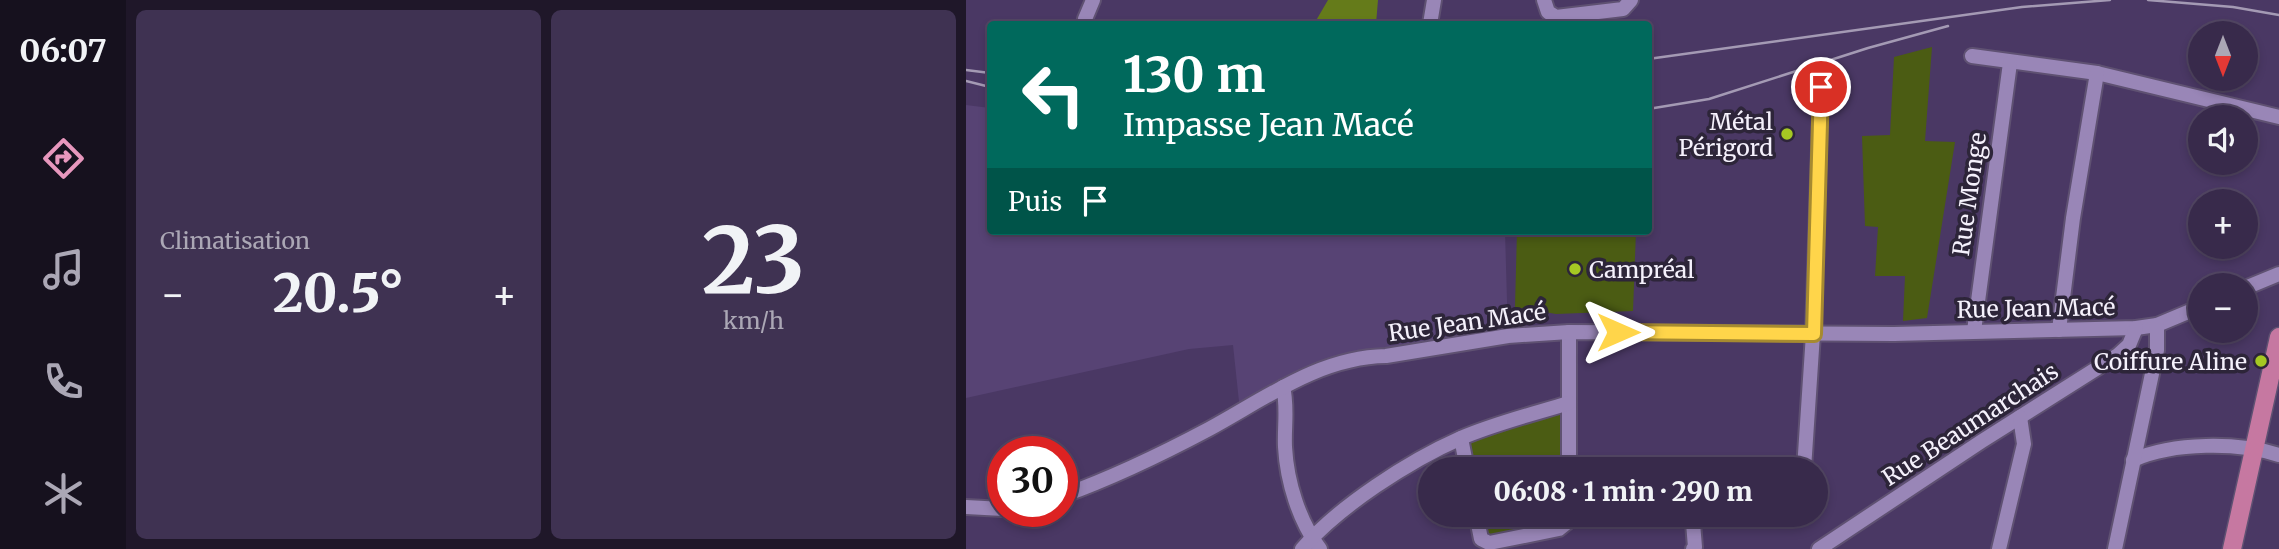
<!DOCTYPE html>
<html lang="fr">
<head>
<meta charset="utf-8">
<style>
  body { margin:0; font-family:Merriweather,serif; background:#3f3252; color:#f1f3f6; height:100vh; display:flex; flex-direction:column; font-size:26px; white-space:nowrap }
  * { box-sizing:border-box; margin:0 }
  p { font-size:23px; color:#aba7b5 }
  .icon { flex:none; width:38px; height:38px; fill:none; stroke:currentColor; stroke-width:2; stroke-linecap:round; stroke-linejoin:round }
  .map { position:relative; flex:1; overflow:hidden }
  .side { display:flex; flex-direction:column; gap:10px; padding:10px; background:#1f1729; width:840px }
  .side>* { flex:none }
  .guide { position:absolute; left:21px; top:21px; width:665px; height:214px; border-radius:7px; box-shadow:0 4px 10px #0003,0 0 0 2px #524663; background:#00695c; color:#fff; overflow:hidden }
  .needle { width:46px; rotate:180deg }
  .tools { position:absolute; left:1222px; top:21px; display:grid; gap:14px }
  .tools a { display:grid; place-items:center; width:70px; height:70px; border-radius:50%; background:#382a4b; box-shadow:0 4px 10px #0003,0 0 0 2px #524663; font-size:35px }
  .speed { position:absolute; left:21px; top:436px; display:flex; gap:14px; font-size:35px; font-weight:700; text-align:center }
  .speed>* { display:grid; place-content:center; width:91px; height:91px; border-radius:50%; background:#382a4b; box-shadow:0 4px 10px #0003,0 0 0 2px #524663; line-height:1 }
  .speed .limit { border:10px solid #d22; background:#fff; color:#111 }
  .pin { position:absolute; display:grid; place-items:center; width:60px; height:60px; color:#fff; margin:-30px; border:4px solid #fff; border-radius:50%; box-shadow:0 2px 7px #0007 }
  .me { position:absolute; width:77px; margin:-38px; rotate:90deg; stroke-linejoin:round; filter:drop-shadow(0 0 5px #0008) }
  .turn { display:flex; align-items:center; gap:24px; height:147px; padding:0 21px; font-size:32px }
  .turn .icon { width:91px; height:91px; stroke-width:2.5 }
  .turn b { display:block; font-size:49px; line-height:60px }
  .then { display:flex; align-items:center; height:66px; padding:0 21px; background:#0003; gap:14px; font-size:26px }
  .big { font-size:52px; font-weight:800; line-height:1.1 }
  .side .card { flex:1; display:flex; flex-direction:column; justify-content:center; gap:10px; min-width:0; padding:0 24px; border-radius:10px; background:#3f3252 }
  .side .dial { align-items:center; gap:0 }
  .dial b { font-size:91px; line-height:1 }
  .heat { display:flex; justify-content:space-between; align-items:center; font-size:38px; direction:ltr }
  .side .tiles { flex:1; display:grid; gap:10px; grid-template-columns:repeat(2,1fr) }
  .trip { position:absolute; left:452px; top:457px; width:410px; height:70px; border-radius:35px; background:#382a4b; box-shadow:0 4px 10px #0003,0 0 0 2px #524663; font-weight:800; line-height:70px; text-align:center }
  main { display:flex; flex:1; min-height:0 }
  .tab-bar { display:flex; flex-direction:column; width:126px; justify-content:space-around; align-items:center; background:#16111e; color:#aba7b5 }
  .tab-bar .icon { width:49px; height:49px }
  .tab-bar .selected { color:#e797bd }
  .tab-bar b { font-size:32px; color:#f1f3f6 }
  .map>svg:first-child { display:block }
</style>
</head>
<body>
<main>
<nav class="tab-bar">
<b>06:07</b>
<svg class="icon selected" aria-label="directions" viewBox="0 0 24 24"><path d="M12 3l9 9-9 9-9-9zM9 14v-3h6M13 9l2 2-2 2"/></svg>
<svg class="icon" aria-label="music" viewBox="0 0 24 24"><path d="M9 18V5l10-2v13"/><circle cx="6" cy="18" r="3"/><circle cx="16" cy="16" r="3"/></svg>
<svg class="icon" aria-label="phone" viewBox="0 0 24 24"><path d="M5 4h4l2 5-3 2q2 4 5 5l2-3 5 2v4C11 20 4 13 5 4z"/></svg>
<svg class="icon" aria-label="climate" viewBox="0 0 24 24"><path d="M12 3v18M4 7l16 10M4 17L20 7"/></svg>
</nav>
<section class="side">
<div class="tiles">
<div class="card"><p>Climatisation</p>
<div class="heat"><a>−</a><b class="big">20.5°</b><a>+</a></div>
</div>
<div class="card dial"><b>23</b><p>km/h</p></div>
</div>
</section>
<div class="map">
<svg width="1313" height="549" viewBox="0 0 1313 549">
  <rect width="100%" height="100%" fill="#4a3864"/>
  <polygon fill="#574374" points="0,105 24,108 24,231 539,231 542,336 401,356 274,411 267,345 223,349 0,398"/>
  <g fill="#4b5c13">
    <polygon points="966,47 959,141 989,142 961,318 937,321 939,276 909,276 912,227 899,226 896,136 924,135 928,57"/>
    <polygon points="551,231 670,231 667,311 590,314 549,307"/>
    <polygon points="594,413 598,416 598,469 505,469 501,445 507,440"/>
    <polygon points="599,514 594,523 527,538 519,535 515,515"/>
  </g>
  <polygon fill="#657b1a" points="362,0 412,0 410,24 348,24"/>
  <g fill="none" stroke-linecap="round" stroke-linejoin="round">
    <g stroke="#5f5172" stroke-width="18">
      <g id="minor">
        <polyline points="578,0 582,12 590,17 657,9 665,0"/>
        <polyline points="119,19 127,0"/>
        <polyline points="464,24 468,0"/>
        <polyline points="1006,56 1131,73 1313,117"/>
        <polyline points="1279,288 1313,274"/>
        <polyline points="1093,330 1107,218 1131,73"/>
        <polyline points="1008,331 1044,63"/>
        <polyline points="603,332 603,469"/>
        <path d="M317,387C322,406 318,427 319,447C321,482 333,521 354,549"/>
        <polyline points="495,438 501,469"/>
        <path d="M1167,460C1208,442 1272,442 1313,455"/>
        <polyline points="838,469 847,334 855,87"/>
        <path d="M96,496C146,478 196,454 243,429C300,398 354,357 420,356L542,336L603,332L928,334L1170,328L1191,325L1234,307"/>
        <polyline points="0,507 37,509"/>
        <polyline points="510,514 515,539 523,543 593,529 603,521 603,514"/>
        <polyline points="711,514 727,523 729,547 727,549"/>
        <path d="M336,549C373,506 443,461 495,438C530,423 567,414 603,403"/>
        <polyline points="853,549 1016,441 1152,355 1163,345 1170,328"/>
        <polyline points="1033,549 1058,444 1054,417"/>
        <polyline points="1149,549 1191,350 1191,325"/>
      </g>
    </g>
    <g stroke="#5f5172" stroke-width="21">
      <polyline id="major" points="1266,549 1313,337"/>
    </g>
    <use href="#minor" stroke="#9986b7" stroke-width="14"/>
    <use href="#major" stroke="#c678a1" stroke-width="18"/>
    <g stroke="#a49ab4" stroke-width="2.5">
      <polyline points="1182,0 1267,7 1313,15"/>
      <polyline points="682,59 1056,7 1144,0"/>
      <polyline points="0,70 24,73"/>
      <polyline points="0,81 24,87"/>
      <polyline points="682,109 743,99 902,48 982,26"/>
    </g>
  </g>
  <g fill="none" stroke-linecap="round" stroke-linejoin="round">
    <g stroke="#a68a30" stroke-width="18">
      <polyline id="route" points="652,332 848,334 855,87"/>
    </g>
    <use href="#route" stroke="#ffd54a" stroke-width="12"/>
  </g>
  <g fill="#a5c823" stroke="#2d2539" stroke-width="2.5">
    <circle cx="821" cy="134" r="7"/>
    <circle cx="609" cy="269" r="7"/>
    <circle cx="1295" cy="361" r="7"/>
  </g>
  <g text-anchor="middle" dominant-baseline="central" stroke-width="7" stroke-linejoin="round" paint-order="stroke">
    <g font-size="23" fill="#f5f1fc" stroke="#2d2539" text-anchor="end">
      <text x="807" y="121">Métal<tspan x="807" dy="26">Périgord</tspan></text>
      <text x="623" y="269" text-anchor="start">Campréal</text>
      <text x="1281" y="361">Coiffure Aline</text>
    </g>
    <g font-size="23" fill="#f5f1fc" stroke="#2d2539">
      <text transform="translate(1003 194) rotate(-82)">Rue Monge</text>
      <text transform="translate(1070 308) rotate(-1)">Rue Jean Macé</text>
      <text transform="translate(501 322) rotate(-8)">Rue Jean Macé</text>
      <text transform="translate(1004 424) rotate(-33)">Rue Beaumarchais</text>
    </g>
  </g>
</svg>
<div class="tools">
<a><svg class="needle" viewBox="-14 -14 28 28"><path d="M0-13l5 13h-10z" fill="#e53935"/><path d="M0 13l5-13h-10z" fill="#aba7b5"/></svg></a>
<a><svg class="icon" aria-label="sound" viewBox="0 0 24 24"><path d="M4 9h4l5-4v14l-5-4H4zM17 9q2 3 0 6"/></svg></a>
<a>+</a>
<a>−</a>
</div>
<div class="speed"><div class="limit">30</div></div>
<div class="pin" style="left:855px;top:87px;background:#d93025"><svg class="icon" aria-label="arrive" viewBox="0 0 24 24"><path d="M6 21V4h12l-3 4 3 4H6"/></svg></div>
<svg class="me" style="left:652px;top:332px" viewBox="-20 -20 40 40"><path d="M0-17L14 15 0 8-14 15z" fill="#ffd54a" stroke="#fff" stroke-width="4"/></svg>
<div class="trip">06:08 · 1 min · 290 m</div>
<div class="guide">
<div class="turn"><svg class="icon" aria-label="left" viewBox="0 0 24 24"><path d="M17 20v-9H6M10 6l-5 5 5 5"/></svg><div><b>130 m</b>Impasse Jean Macé</div></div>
<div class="then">Puis<svg class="icon" aria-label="arrive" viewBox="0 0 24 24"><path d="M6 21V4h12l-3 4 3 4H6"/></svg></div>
</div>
</div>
</main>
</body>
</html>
